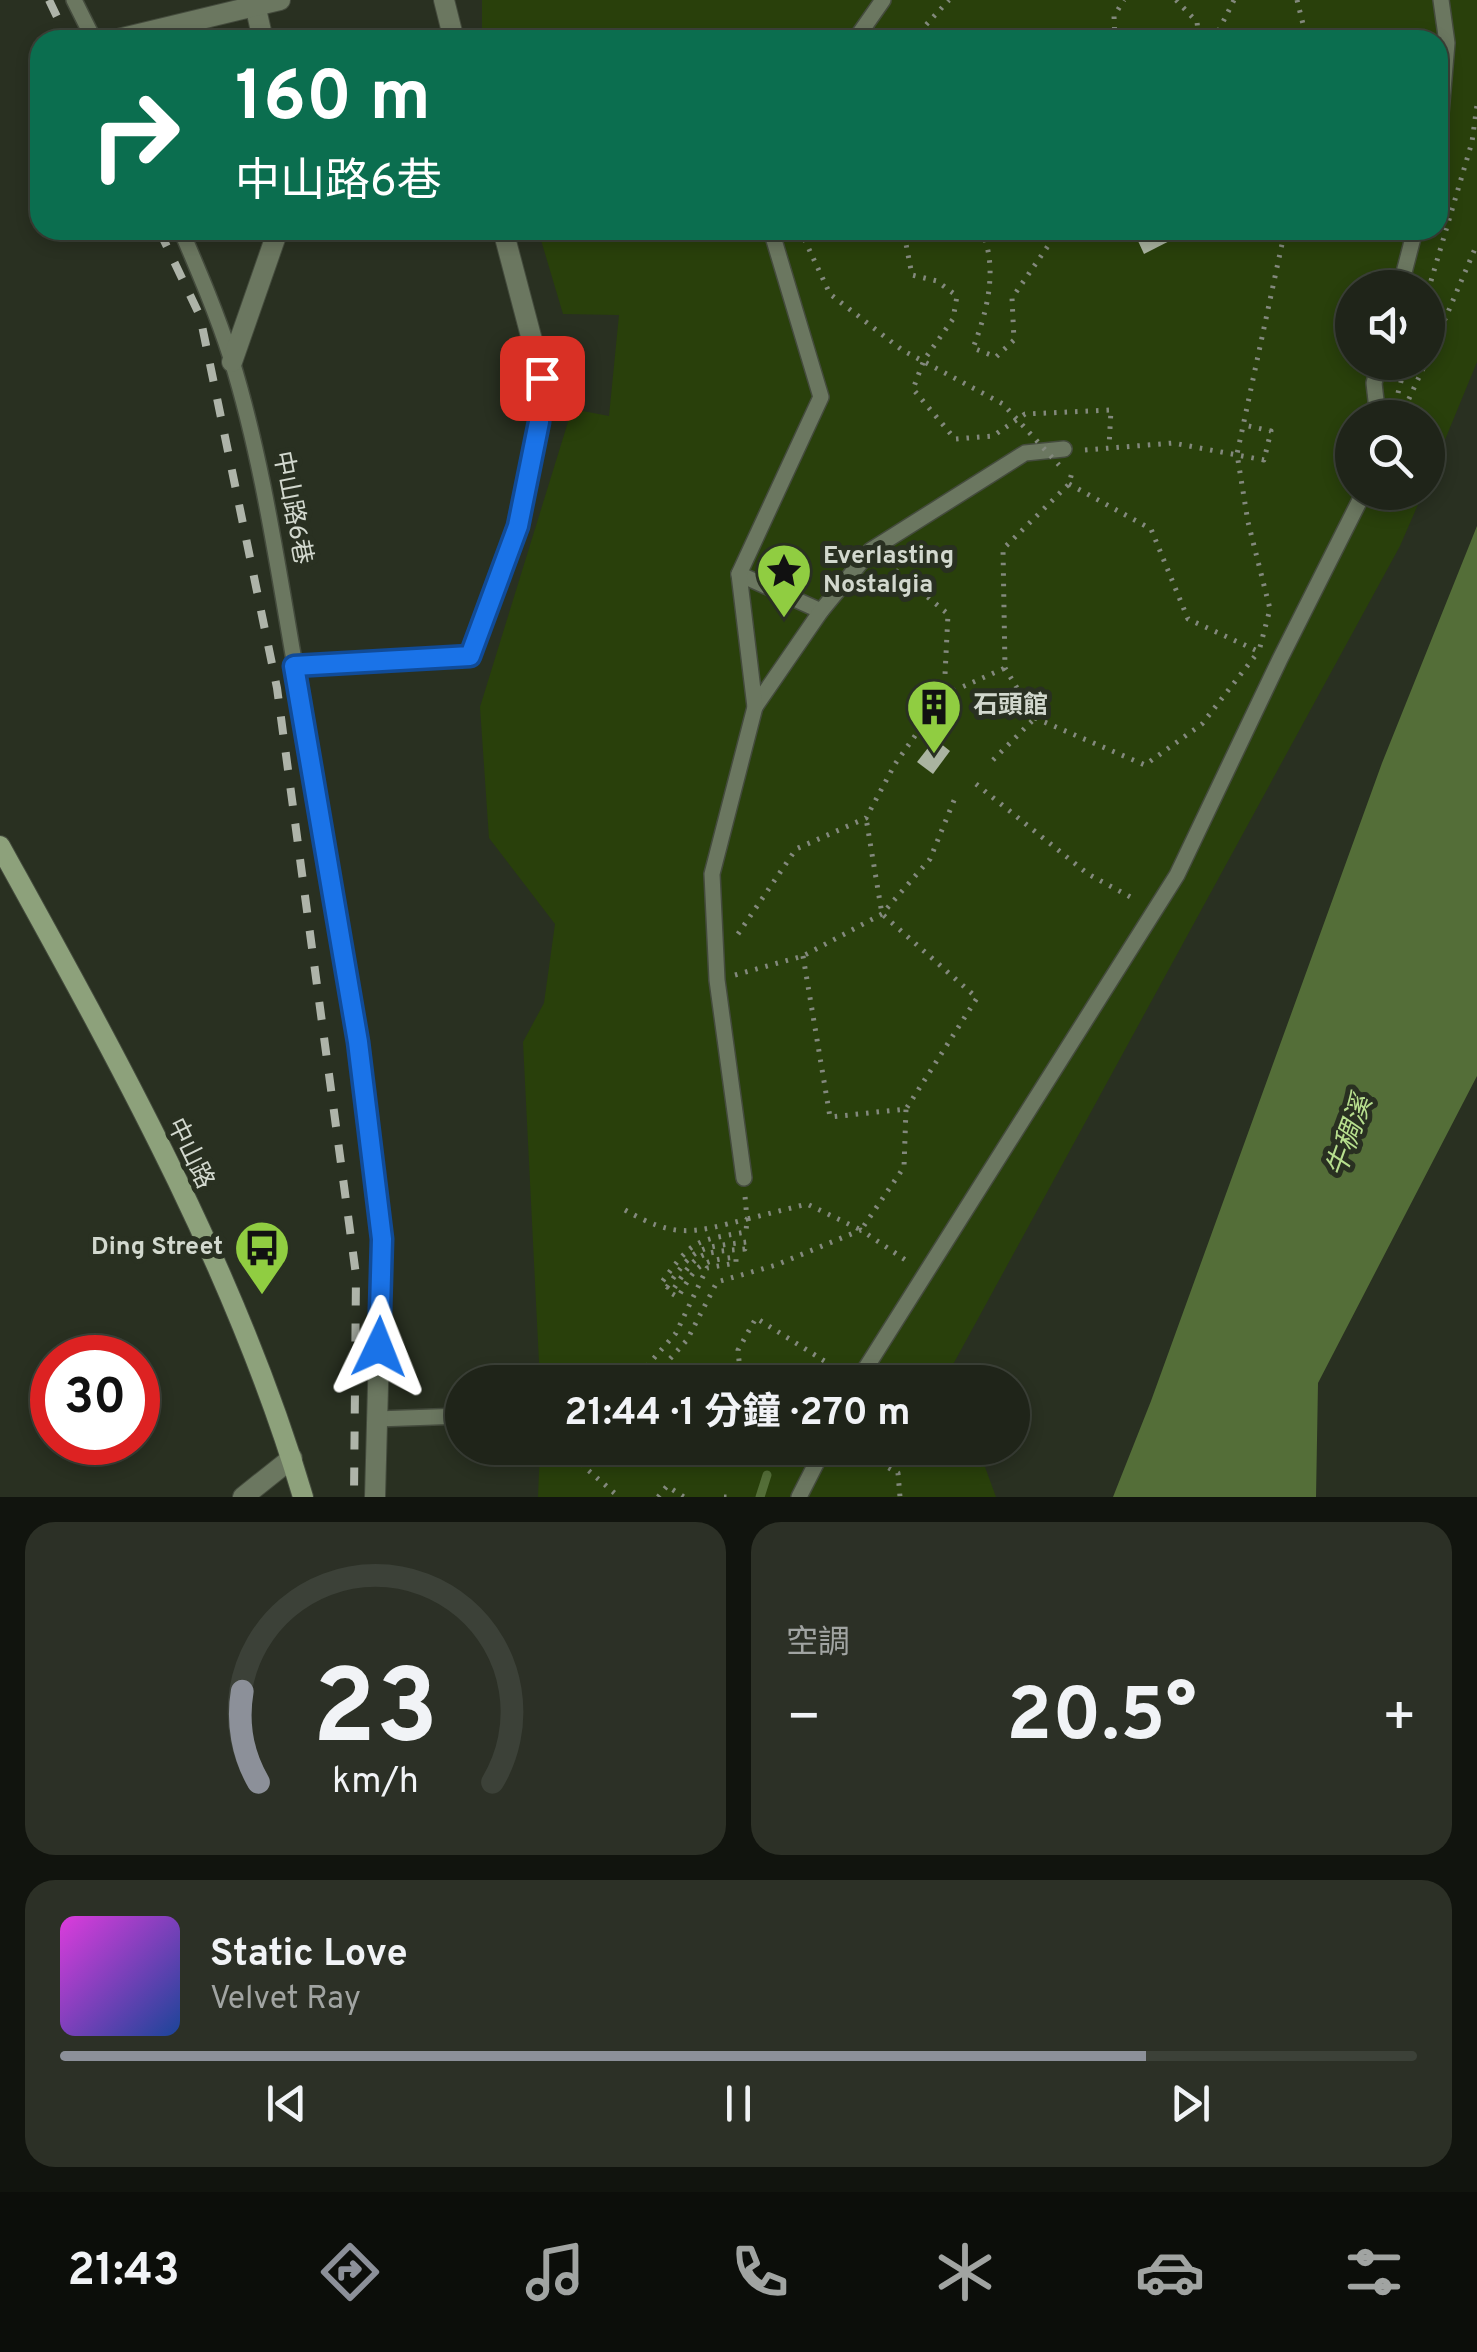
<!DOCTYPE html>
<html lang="zh-TW">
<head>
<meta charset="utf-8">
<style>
  body { margin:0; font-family:Overpass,"Noto Sans TC",sans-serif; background:#2c3026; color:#f1f3f6; height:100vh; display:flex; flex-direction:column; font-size:38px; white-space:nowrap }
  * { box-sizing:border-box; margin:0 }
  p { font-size:32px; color:#a1a4a2 }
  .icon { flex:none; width:55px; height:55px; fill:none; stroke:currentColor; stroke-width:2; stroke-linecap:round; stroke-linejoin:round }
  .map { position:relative; height:1497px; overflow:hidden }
  .drawer { display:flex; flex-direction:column; gap:25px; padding:25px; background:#11140e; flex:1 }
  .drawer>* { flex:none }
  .guide { position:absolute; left:30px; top:30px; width:1418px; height:210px; border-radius:30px; box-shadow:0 5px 15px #0003,0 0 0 2px #3c4138; background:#0b6e4f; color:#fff; overflow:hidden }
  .fabs { position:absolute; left:1335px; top:270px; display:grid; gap:20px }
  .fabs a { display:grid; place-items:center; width:110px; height:110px; border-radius:50%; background:#1f2419; box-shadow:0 5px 15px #0003,0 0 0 2px #3c4138; font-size:50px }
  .speed { position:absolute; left:30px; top:1335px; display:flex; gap:20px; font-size:50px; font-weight:700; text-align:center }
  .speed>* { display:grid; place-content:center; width:130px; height:130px; border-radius:50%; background:#1f2419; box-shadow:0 5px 15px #0003,0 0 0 2px #3c4138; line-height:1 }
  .speed .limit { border:15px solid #d22; background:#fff; color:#111 }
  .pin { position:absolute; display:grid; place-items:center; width:85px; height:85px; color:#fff; margin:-42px; border-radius:20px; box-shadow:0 5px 15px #0006 }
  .me { position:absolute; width:110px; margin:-55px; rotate:2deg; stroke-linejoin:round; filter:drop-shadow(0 0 8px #0008) }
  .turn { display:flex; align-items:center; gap:35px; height:210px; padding:0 40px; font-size:45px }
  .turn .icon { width:130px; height:130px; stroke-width:2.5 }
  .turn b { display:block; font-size:70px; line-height:85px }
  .big { font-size:75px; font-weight:700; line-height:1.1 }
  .drawer .widget { flex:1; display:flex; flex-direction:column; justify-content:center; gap:15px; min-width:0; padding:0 35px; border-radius:30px; background:#2c3026 }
  .drawer .dial { align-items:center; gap:0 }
  .dial svg { height:260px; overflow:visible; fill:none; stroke:#3c4138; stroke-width:7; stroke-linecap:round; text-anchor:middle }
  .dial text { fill:#f1f3f6; stroke:none }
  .song { display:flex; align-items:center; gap:30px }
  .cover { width:120px; height:120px; border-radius:15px; background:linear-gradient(135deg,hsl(300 70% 55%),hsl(220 70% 35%)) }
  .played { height:10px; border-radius:5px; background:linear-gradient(90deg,#8c9099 80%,#3c4138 80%) }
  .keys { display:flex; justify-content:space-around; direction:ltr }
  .heat { display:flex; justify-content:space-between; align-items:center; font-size:55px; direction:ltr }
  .drawer .tiles { flex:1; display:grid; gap:25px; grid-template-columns:1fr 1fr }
  .widget:last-child { grid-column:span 2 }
  .trip { position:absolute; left:445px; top:1365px; width:585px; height:100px; border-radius:50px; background:#1f2419; box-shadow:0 5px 15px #0003,0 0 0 2px #3c4138; font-weight:700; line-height:100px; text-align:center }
  .menu { display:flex; height:160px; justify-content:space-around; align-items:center; background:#0c0e0a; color:#a1a4a2 }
  .menu .icon { width:70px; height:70px }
  .menu .active { color:#8c9099 }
  .menu b { font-size:45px; color:#f1f3f6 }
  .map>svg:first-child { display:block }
</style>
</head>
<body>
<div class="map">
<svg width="1477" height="1497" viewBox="0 0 1477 1497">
  <rect width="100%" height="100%" fill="#293021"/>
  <g fill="#29400b" fill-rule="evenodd">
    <path d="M482,0H1477V362L1428,481V418H1352V492L1423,493L1400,546L950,1370L954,1382H540L523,1042L544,1003L555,924L489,838L480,707L572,409L609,416L619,315L563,314L538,230H1438V40H482ZM1352,288H1428V362H1352Z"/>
    <polygon points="540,1448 978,1448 996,1497 538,1497"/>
  </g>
  <polygon fill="#546e38" points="1477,526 1477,1076 1318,1383 1316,1497 1113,1497 1151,1401 1382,763"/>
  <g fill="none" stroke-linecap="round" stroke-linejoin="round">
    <polyline stroke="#546e38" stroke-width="9" points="760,1497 767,1475"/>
  </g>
  <g fill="#aab4a1">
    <polygon points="1133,230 1191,230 1144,254"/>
    <polygon points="935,739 950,751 933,774 917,762"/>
  </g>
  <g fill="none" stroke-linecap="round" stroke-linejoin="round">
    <g stroke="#444b3d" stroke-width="18">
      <g id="lane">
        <polyline points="74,0 94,40"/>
        <polyline points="855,40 883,0"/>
        <polyline points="1438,148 1447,43 1441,0"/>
        <path d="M181,230C199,272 217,314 231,358C262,458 277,563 295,666L469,656"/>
        <polyline points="1400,288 1415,230"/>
        <polyline points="1378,418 1374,383 1380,362"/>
        <polyline points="739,574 821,611"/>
        <polyline points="755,707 821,611 871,550 1025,453 1064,449"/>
        <polyline points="744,1178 717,980 712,874 755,707 739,574 821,397 771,230"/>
        <polyline points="857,1382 1177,875 1280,659 1364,492"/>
        <polyline points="377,1419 462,1416"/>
        <polyline points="799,1497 824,1448"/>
      </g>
    </g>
    <g stroke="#444b3d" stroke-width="22">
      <g id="street">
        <polyline points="254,0 263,40"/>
        <polyline points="444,0 454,40"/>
        <polyline points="114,40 280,0"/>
        <polyline points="232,362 278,230"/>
        <polyline points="469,656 517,526 539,422 542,378 503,230"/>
        <polyline points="295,666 358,1042 382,1239 375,1497"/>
        <polyline points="243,1497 292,1458"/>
      </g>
    </g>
    <g stroke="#444b3d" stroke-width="22">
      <path id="secondary" d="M0,846C115,1055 235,1267 303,1497"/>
    </g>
    <g stroke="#83897d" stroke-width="5" stroke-dasharray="2.5 8" stroke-linecap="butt">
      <polyline points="1176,0 1197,22 1199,40"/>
      <polyline points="1297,0 1307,40"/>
      <polyline points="912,40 949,0"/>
      <polyline points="1115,40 1114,16 1124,0"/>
      <polyline points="1214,40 1234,0"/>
      <polyline points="920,230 906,244 912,275 937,281 957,296 953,319 924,360 913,389 955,439 993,436 1025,414 1111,410 1109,447"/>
      <path d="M981,230C999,267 987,312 973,348L996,357L1014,340L1012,298L1059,230"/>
      <polyline points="1428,291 1472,142 1477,105"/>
      <polyline points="1428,359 1477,244"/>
      <polyline points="1398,393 1406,362"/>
      <polyline points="1400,418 1426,362"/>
      <polyline points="1085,450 1173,443 1264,460 1271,431 1244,425"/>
      <polyline points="1069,484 1151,529 1188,619 1262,653"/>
      <polyline points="1260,647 1270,609 1248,522 1237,454 1285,230"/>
      <polyline points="944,695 1005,668"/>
      <polyline points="1035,718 1145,765 1202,724 1255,656"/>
      <polyline points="993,760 1035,718 1005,668 1003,549 1069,484 1073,468"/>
      <polyline points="976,784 1088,874 1136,900"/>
      <polyline points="738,934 796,849 866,818 895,764 944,695 948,614 888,564"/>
      <polyline points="803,956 830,1117 906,1109 977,998 882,914 866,818"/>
      <polyline points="735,975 803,956 882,914 930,859 955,798"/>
      <path d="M625,1210C676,1239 692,1233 747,1219L745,1196"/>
      <path d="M633,1382L676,1333L707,1268L736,1263V1257C698,1261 697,1265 678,1297L671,1293C698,1251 697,1253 745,1249L747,1242C698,1248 696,1245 667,1287L662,1282C693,1239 695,1241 746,1232L747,1219L807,1204L861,1230L904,1167L906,1109"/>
      <polyline points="649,1382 687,1340 717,1282 776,1265 861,1230 910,1263"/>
      <polyline points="741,1382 738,1350 756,1318 842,1372"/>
      <polyline points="595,1448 581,1464 619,1497"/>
      <polyline points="765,1448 790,1464"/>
      <polyline points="841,1450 855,1449 898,1473 900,1497"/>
      <polyline points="658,1497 667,1486 684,1497"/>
      <polyline points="724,1497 727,1497"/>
    </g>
    <use href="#lane" stroke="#6b7760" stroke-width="15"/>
    <use href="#street" stroke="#6b7760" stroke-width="20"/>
    <use href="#secondary" stroke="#8da17b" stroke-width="20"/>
    <g stroke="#aeb4a9" stroke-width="8" stroke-dasharray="18 18" stroke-linecap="butt">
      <polyline points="49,0 68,40"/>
      <polyline points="159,230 200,316 277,688 356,1275 354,1497"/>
    </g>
    <polyline stroke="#83897d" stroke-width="5" stroke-dasharray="2.5 8" stroke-linecap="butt" points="800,230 830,294 902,350 1003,404 1059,465"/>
  </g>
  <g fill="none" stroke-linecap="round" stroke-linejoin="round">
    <g stroke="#114b97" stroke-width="25">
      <polyline id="route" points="379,1347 382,1239 358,1042 294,666 470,656 518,526 539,422 542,378"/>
    </g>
    <use href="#route" stroke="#1a73e8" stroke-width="18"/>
  </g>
  <defs>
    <g id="sight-pin" transform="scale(2.875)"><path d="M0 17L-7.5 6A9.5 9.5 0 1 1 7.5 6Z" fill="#90cd41" stroke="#293021"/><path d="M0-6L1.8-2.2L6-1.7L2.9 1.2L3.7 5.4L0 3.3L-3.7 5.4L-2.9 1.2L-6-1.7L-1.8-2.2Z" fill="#111"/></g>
    <g id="building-pin" transform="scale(2.875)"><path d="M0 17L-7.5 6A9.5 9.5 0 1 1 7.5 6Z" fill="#90cd41" stroke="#293021"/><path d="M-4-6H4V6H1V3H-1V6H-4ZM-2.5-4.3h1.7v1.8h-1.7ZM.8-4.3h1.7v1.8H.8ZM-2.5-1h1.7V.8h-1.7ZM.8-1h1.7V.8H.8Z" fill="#111"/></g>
    <g id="bus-pin" transform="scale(2.875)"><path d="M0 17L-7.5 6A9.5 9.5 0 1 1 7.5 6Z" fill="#90cd41" stroke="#293021"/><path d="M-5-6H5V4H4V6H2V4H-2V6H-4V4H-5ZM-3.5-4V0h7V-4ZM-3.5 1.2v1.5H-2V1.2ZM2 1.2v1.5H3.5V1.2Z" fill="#111"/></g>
  </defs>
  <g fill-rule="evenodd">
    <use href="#sight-pin" x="784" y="571"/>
    <use href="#building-pin" x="934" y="707"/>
    <use href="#bus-pin" x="262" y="1248"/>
  </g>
  <g text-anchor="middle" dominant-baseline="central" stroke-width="10" stroke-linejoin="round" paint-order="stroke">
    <g font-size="25" fill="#d2d8ce" stroke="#293021">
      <text transform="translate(291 508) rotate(79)">中山路6巷</text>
      <text transform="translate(189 1154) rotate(64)">中山路</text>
    </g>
    <g font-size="25" font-weight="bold" fill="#d2d8ce" stroke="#293021" text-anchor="start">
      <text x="823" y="557">Everlasting<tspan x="823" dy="29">Nostalgia</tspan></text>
      <text x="973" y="707">石頭館</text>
      <text x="223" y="1248" text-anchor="end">Ding Street</text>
    </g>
    <g font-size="28" font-style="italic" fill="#b7df8e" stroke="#293021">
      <text transform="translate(1351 1137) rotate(-70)">牛稠溪</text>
    </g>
  </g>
</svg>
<div class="fabs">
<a><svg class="icon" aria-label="sound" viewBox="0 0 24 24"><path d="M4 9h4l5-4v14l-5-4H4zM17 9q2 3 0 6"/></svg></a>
<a><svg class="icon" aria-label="search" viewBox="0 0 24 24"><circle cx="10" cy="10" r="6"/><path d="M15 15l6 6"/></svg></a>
</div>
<div class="speed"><div class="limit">30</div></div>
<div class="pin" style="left:542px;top:378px;background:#d93025"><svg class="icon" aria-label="arrive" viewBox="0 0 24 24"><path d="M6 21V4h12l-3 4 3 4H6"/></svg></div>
<svg class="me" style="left:379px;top:1347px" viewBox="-20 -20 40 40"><path d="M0-17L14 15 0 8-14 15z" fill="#1a73e8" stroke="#fff" stroke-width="4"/></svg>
<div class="trip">21:44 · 1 分鐘 · 270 m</div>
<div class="guide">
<div class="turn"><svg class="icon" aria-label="right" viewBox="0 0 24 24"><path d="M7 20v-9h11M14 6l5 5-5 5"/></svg><div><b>160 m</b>中山路6巷</div></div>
</div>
</div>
<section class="drawer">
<div class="tiles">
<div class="widget dial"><svg viewBox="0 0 100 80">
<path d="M14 69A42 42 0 1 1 86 69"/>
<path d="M14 69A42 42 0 0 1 9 41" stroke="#8c9099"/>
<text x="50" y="56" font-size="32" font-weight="700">23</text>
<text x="50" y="72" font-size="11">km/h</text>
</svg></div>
<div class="widget"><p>空調</p>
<div class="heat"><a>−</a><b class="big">20.5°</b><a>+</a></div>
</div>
<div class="widget">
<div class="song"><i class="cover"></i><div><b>Static Love</b><p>Velvet Ray</p></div></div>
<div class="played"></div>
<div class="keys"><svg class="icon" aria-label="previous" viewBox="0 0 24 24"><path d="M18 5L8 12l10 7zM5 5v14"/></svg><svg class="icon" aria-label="pause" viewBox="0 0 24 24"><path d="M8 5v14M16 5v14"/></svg><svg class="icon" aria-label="next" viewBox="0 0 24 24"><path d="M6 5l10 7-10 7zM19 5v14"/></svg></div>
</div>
</div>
</section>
<nav class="menu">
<b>21:43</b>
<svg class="icon active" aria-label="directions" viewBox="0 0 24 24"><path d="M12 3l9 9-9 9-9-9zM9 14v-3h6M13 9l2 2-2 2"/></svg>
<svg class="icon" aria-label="music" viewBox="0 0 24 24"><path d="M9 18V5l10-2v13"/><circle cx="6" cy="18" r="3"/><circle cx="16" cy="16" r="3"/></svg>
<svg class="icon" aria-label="phone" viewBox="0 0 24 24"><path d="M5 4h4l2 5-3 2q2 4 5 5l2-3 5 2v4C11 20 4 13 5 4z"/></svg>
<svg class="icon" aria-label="climate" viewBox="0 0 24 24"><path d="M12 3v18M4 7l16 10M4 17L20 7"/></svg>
<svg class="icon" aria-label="car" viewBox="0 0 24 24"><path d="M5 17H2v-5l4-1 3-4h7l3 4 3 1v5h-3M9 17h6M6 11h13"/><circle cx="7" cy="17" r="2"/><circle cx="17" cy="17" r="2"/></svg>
<svg class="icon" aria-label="filters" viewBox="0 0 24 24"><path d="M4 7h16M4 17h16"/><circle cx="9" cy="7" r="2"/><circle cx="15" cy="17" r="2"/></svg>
</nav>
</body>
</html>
